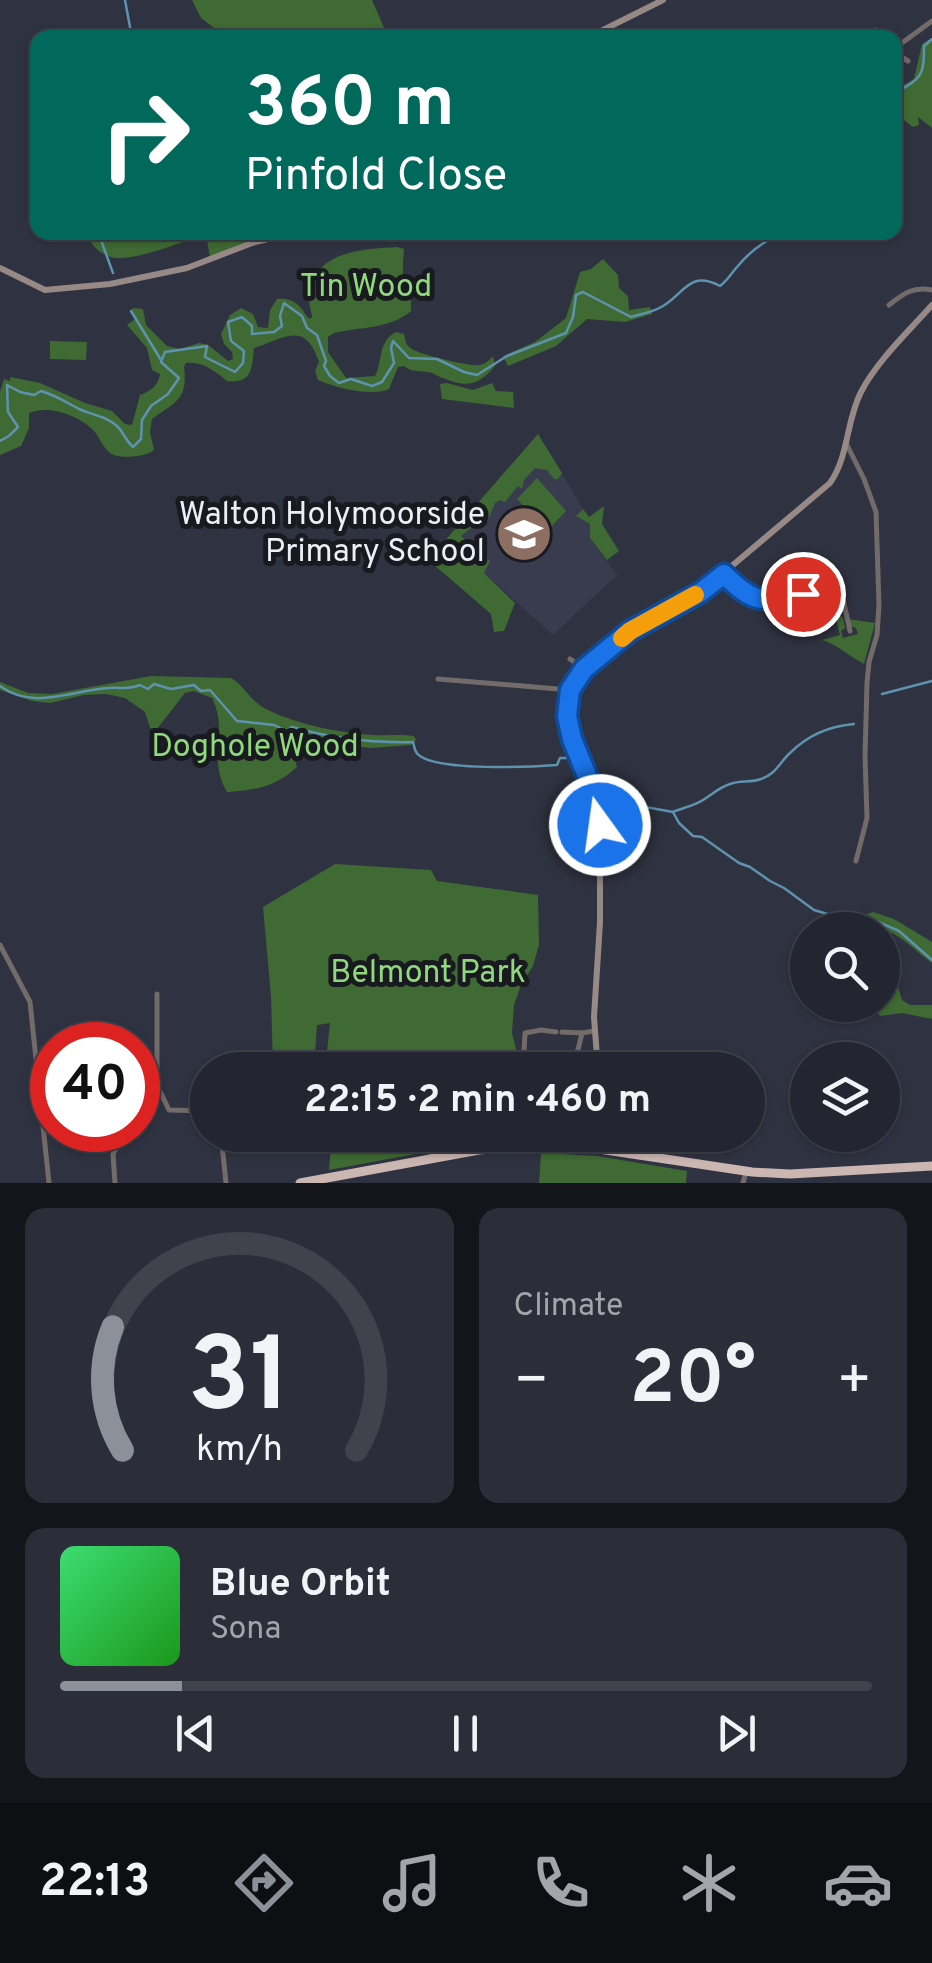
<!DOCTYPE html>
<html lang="en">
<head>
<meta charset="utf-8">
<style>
  body { margin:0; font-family:Overpass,sans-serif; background:#2b2e38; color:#f1f3f6; height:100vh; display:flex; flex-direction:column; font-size:38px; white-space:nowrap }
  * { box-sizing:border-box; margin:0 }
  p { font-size:32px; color:#a3a5ab }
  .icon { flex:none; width:55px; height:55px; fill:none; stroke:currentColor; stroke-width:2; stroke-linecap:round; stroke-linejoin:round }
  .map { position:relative; height:1183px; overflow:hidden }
  .drawer { display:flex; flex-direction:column; gap:25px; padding:25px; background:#13151a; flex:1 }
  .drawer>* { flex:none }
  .top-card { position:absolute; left:30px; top:30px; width:872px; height:210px; border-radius:20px; box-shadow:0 2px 8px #0004,0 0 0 2px #40434c; background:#00695c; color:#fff; overflow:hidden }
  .controls { position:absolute; left:790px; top:912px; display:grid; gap:20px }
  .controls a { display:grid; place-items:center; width:110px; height:110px; border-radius:50%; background:#232630; box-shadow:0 2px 8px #0004,0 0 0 2px #40434c; font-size:50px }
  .speed { position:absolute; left:30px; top:1022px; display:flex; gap:20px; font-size:50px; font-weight:700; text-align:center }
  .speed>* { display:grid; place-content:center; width:130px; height:130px; border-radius:50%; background:#232630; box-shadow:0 2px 8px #0004,0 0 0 2px #40434c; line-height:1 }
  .speed .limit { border:15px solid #d22; background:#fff; color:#111 }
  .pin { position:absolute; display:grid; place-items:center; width:85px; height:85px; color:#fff; margin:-42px; border:5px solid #fff; border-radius:50%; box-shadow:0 2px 10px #0007 }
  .me { position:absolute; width:110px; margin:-55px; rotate:346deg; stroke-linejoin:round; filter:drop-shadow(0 0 8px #0008) }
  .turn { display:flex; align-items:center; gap:35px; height:210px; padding:0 50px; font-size:45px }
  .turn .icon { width:130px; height:130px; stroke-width:2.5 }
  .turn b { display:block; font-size:70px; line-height:85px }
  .big { font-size:75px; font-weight:700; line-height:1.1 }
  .drawer .card { flex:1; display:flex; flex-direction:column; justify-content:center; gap:15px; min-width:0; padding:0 35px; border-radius:20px; background:#2b2e38 }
  .drawer .dial { align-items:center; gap:0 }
  .dial svg { height:260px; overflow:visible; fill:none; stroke:#40434c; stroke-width:7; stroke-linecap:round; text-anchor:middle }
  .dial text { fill:#f1f3f6; stroke:none }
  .song { display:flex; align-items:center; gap:30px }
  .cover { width:120px; height:120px; border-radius:15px; background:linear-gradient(135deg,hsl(140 70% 55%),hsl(120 70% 35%)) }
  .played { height:10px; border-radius:5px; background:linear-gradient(90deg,#8c9099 15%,#40434c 15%) }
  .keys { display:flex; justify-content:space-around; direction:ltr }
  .heat { display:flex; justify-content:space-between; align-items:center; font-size:55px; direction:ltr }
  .drawer .tiles { flex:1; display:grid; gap:25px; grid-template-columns:1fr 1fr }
  .card:last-child { grid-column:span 2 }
  .trip { position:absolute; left:190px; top:1052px; width:575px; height:100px; border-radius:50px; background:#232630; box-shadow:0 2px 8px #0004,0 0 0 2px #40434c; font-weight:700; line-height:100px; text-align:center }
  .menu { display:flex; height:160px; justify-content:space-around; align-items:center; background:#0e0f13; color:#a3a5ab }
  .menu .icon { width:70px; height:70px }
  .menu .current { color:#8c9099 }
  .menu b { font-size:45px; color:#f1f3f6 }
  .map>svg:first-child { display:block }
</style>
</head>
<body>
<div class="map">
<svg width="932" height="1183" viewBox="0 0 932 1183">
  <rect width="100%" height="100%" fill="#2f3240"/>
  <polygon fill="#383c4e" points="538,434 583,509 577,515 590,524 590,538 617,575 553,635 484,573 454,531"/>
  <g fill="#3f6a33">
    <polygon points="192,0 372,0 388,37 216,37 214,28 201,18"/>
    <polygon points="932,38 932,128 918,117 919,125 913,127 895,113 895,90 914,79 922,44"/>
    <path d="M87,233H285L210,257L206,235C183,241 138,260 116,258C102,256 90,246 87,233Z"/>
    <path d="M397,247L404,249C403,264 400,283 411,294V311C390,329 360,327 334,333L328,337V352L346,378L375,376C383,360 378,341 396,332L404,334C406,343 405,344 412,349C419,354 470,367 479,365C486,364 489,360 493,356L495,366C478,386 467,388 443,378C436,376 435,373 427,372C416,370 413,373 404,366L398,367L389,389C370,397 337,388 318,380L315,371L319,362C305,320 285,338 254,348C252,369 252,384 227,381C215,371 202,361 186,363L184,367C188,400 176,401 152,419L150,432L154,450C146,457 117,460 109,452C103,447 100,439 95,432C81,416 49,404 29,413V428L21,446L0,455V392L4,379L10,381V377L40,383L85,403L112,411L125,424L132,425L140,395C151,391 158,386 160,374L152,370L147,348L127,325L135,319L131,311L133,308L143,309L146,325L167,346L180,349L199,343L208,345L228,361L233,359L232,352L224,344L221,334L230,315L241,308L253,314L258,327L268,328L270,310L277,299C293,297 300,305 308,318H312C312,312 308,303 309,296C313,251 362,249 397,247Z"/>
    <polygon points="603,259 618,275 619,288 628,296 629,310 650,307 652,314 625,322 587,319 556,346 508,366 503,356 535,342 566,318 580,272 591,269"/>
    <polygon points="50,341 87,342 86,360 50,359"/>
    <polygon points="447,383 473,390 492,383 496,391 513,392 514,408 442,399 440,384"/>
    <polygon points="538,434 562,473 558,479 554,479 547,470 535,468 524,480 522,489 518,486 505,502 500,500 495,503 489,518 480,517 477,523 461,536 490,561 484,573 515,603 504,631 494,632 491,614 426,558 435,540 442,544"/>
    <polygon points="537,478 566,511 547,531 517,499"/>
    <polygon points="604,506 602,524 619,551 607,560 590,538 590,524 576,516 583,509 589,517"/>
    <path d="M833,609L843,618L845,628L841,631L843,638L858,634L856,628L850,626L848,619L875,623L864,664C849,656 836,644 822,640L840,635Z"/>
    <path d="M151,676L231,678C245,686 249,700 266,709C299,725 338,733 374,735C388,736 401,734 414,736L416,740L411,745L371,748L351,746L322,742L311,737L302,738L294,742L292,750L297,767C277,786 254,791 227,792C207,759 229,731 212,698L194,691L185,693L157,729L150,728L145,712L125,698L106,694L84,695L50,703L32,701L0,690V682L28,693L52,694Z"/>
    <path d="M335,864L431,870L437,881L538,895L539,945L533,966L521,985L514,1005L512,1033L519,1061L517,1070H336V1049L333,1070H325L330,1023L317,1025L315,1055C299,1060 285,1053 273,1068L271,996L263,907Z"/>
    <path d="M873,912L894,919L932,942V963C908,946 894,924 862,929L851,920Z"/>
    <polygon points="896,980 902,1000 910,1005 932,1005 932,1019 902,1013 880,1016 877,1011 882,1005 891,981"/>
    <polygon points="332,1135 512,1135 511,1139 458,1146 329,1170"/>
    <polygon points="541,1153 597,1156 687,1171 686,1183 539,1183"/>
  </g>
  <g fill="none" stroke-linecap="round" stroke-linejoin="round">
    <g stroke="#5e93af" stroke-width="2.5">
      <polyline points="125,0 132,38"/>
      <path d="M895,93C922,78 924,76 924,46L932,39"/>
      <polyline points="98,232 113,273"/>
      <polyline points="131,311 161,360"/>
      <path d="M0,441L9,436L18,427L8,412L7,385L20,392L34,395L41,391C55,395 66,402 79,409C92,415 107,416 118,427C124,433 125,440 133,447L141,439L142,420L151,406L168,394L179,378L161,362L165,352L207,346L205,357L235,372L243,363L244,351L231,341L228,322L242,317L252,326V334L274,332L282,326L280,316L284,303L302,316L307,328L317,335L326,361L324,366L330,376L339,383L351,379L372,386L382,382L394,363L391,348L393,341L409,358L437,359L464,372L477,375L507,356L566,333L573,317L576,295L583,292L631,317C641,314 654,312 663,306C685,293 689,270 720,286C728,280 730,275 737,267C747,255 762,242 777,236L775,232"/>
      <path d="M0,686C34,711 72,690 109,688C121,687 128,690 140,685L148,689L154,684L171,689L194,685L201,691L210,690L237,721L274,725L286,731L292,727C333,739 370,743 413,742C415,748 414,752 420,756C441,771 530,767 557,765L560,758H568"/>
      <polyline points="882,694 932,681"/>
      <polyline points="607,800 673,812 679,823 693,836 702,837 739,863 750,867 770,881 784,888 814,910 861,924 876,921 899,931 932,960"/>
      <path d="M673,812C682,808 694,806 703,800C713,794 718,788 730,784C740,780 751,783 761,779C775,775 780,762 790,753C807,736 830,726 854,724"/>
    </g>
    <g stroke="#736b69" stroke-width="5">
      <polyline points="875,30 880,38"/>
      <polyline points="895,48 932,21"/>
      <polyline points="895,53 908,61"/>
      <path d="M889,305C903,294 913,286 932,290"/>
      <polyline points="847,445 864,479 876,512 879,605 877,635 869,662 867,683 865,756 867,818 856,861"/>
      <polyline points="724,574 745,595 759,599 789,598 822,587 832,586 839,591 843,599 850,631"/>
      <polyline points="570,659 584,669"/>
      <polyline points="438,679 570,690"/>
      <polyline points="0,945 30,1002 49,1183"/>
      <polyline points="157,994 157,1085 169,1110 208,1111"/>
      <polyline points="562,1032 582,1033"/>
      <polyline points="524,1052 525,1033 541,1030 556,1032"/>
      <polyline points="565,1063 578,1050 582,1033 594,1031"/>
      <polyline points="221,1135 226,1183"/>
      <polyline points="115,1183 113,1154 126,1130"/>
      <polyline points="743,1183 746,1172"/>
    </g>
    <g stroke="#978986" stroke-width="6">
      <polyline points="587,38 663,0"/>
      <polyline points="0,268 45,290 110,284 187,268 252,243 297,232"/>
      <path d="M598,1070L594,1017L600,922V825L595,793L572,739L567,716L570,690L584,669L629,631L701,592L830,483C849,456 846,421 861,392C877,361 909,331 932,305"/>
    </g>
    <polyline stroke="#cbb6b2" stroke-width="9" points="300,1183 479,1150 538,1145 599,1149 752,1172 790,1174 932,1166"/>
  </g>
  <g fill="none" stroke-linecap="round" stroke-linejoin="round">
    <g stroke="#114b97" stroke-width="25">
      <path id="route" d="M600,825L594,793L572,739L567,716L570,690L584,669L630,631L701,592L724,574C753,604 764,603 803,594"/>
    </g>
    <use href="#route" stroke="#1a73e8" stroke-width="18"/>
    <polyline stroke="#f59e0b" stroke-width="18" points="622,638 630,631 695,595"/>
  </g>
  <defs>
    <g id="school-disc" transform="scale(2.875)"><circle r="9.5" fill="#8d6e63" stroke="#191a20"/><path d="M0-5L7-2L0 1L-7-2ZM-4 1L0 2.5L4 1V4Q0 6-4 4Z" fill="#fff"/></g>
  </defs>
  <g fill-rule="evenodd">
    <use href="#school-disc" x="524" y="534"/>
  </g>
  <g text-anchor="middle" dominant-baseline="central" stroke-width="10" stroke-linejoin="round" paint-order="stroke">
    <g font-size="32" fill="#8fd87b" stroke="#191a20">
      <text x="366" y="288">Tin Wood</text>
      <text x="255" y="748">Doghole Wood</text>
      <text x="428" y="974">Belmont Park</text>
    </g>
    <g font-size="32" fill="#edeff8" stroke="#191a20" text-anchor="end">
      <text x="485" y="516">Walton Holymoorside<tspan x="485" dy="37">Primary School</tspan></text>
    </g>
  </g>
</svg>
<div class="controls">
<a><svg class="icon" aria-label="search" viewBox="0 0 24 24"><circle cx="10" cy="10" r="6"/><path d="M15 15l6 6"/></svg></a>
<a><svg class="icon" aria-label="layers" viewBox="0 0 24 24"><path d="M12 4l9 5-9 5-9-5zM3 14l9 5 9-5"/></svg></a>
</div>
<div class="speed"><div class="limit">40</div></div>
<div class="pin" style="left:803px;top:594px;background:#d93025"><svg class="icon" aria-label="arrive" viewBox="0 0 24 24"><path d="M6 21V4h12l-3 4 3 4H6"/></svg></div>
<svg class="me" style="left:600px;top:825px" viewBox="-20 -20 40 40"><circle r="17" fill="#1a73e8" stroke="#fff" stroke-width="3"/><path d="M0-11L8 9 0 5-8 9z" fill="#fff"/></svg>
<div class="trip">22:15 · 2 min · 460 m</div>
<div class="top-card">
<div class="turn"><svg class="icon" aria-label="right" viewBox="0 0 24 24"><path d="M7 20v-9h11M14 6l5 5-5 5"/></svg><div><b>360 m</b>Pinfold Close</div></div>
</div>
</div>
<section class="drawer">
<div class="tiles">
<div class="card dial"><svg viewBox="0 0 100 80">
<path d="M14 69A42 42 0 1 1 86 69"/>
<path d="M14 69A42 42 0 0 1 11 31" stroke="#8c9099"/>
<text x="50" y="56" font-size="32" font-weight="700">31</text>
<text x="50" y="72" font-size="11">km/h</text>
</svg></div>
<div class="card"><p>Climate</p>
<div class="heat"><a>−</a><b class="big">20°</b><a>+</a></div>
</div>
<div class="card">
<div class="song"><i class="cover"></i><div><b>Blue Orbit</b><p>Sona</p></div></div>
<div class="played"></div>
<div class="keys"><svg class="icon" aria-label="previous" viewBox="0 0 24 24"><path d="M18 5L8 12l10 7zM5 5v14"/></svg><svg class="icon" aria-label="pause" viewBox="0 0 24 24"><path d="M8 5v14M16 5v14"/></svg><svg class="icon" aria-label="next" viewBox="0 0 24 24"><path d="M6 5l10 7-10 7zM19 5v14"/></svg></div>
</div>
</div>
</section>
<nav class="menu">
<b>22:13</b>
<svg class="icon current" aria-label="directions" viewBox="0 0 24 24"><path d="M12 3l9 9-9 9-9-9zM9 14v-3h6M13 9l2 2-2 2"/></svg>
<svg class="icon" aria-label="music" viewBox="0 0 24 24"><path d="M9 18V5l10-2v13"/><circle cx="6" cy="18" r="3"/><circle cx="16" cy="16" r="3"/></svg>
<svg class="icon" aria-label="phone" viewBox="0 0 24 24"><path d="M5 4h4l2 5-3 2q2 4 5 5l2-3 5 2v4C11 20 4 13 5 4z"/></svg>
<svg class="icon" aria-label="climate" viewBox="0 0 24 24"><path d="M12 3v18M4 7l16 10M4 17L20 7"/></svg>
<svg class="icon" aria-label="car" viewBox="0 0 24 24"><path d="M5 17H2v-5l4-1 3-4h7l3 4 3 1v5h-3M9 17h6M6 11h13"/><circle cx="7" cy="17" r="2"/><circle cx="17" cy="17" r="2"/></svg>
</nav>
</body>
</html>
